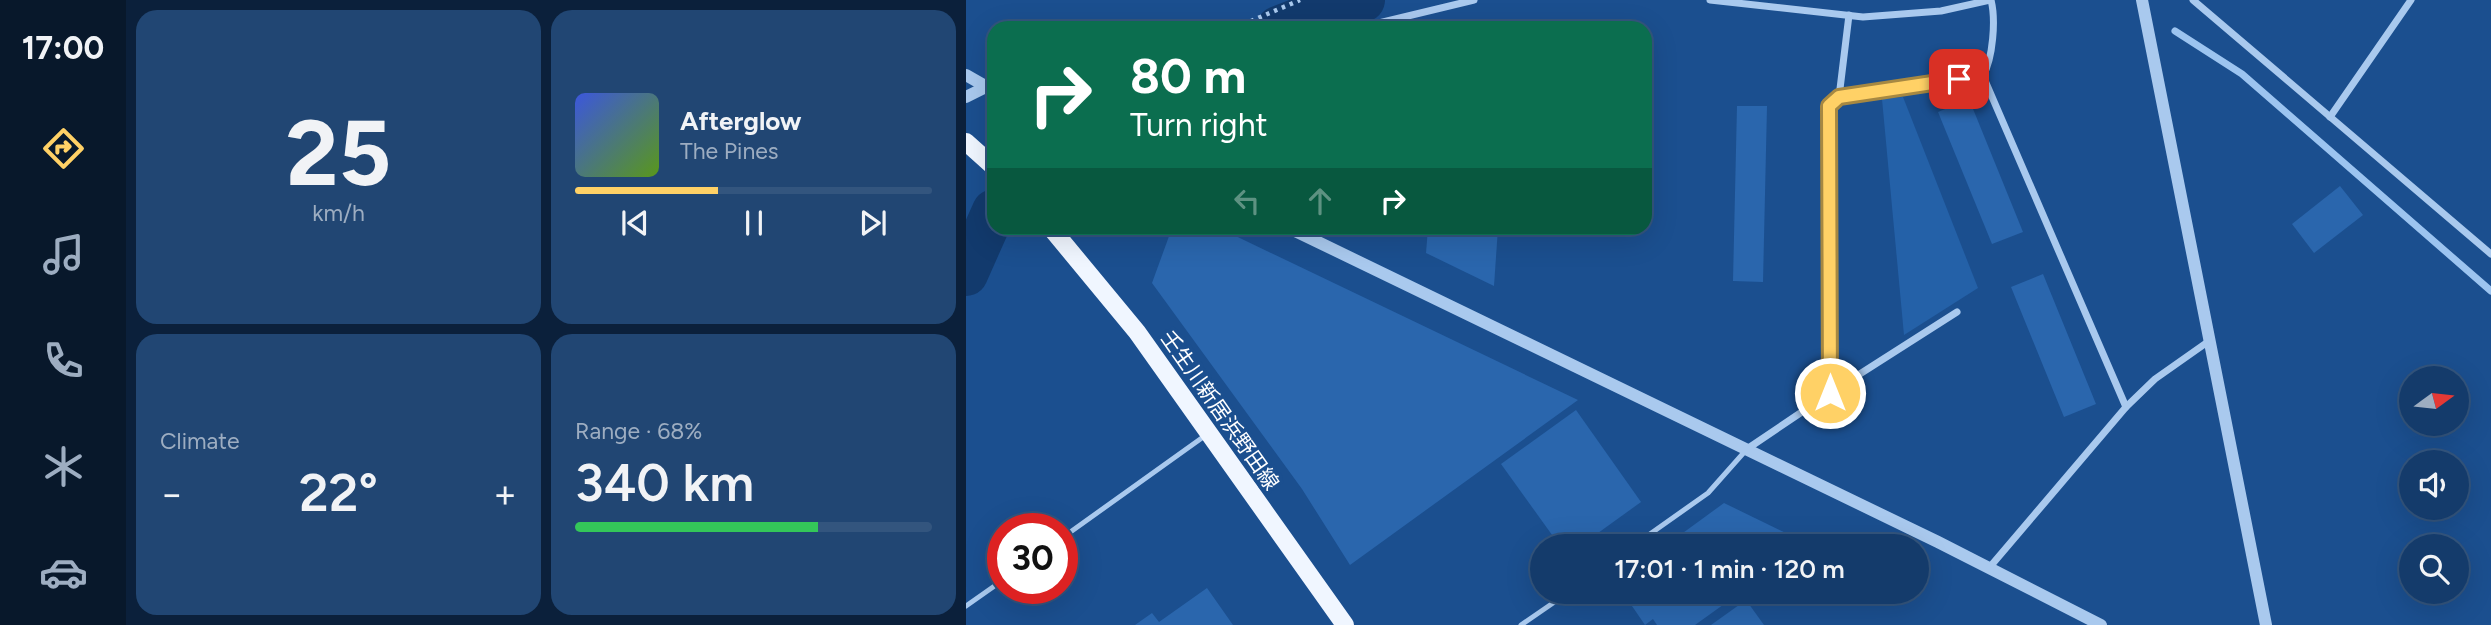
<!DOCTYPE html>
<html lang="en">
<head>
<meta charset="utf-8">
<style>
  body { margin:0; font-family:Figtree,"Noto Sans JP",sans-serif; background:#214673; color:#f1f3f6; height:100vh; display:flex; flex-direction:column; font-size:26px; white-space:nowrap }
  * { box-sizing:border-box; margin:0 }
  p { font-size:23px; color:#9dadc1 }
  .icon { flex:none; width:38px; height:38px; fill:none; stroke:currentColor; stroke-width:2; stroke-linecap:round; stroke-linejoin:round }
  .map { position:relative; flex:1; overflow:hidden }
  .sheet { display:flex; flex-direction:column; gap:10px; padding:10px; background:#0b203b; width:840px }
  .sheet>* { flex:none }
  .guide { position:absolute; left:21px; top:21px; width:665px; height:214px; border-radius:21px; box-shadow:0 7px 28px #0002,0 0 0 2px #33557e; background:#0b6e4f; color:#fff; overflow:hidden }
  .needle { width:46px; rotate:75deg }
  .tools { position:absolute; left:1433px; top:366px; display:grid; gap:14px }
  .tools a { display:grid; place-items:center; width:70px; height:70px; border-radius:50%; background:#143b6b; box-shadow:0 7px 28px #0002,0 0 0 2px #33557e; font-size:35px }
  .speed { position:absolute; left:21px; top:513px; display:flex; gap:14px; font-size:35px; font-weight:700; text-align:center }
  .speed>* { display:grid; place-content:center; width:91px; height:91px; border-radius:50%; background:#143b6b; box-shadow:0 7px 28px #0002,0 0 0 2px #33557e; line-height:1 }
  .speed .limit { border:10px solid #d22; background:#fff; color:#111 }
  .pin { position:absolute; display:grid; place-items:center; width:60px; height:60px; color:#fff; margin:-30px; border-radius:14px; box-shadow:0 4px 10px #0006 }
  .me { position:absolute; width:77px; margin:-38px; rotate:0deg; stroke-linejoin:round; filter:drop-shadow(0 0 5px #0008) }
  .turn { display:flex; align-items:center; gap:24px; height:147px; padding:0 28px; font-size:32px }
  .turn .icon { width:91px; height:91px; stroke-width:2.5 }
  .turn b { display:block; font-size:49px; line-height:60px }
  .lanes { display:flex; align-items:center; height:66px; padding:0 28px; background:#0003; justify-content:center; gap:35px; direction:ltr }
  .lanes .off { opacity:.35 }
  .big { font-size:52px; font-weight:600; line-height:1.1 }
  .sheet .card { flex:1; display:flex; flex-direction:column; justify-content:center; gap:10px; min-width:0; padding:0 24px; border-radius:21px; background:#214673 }
  .sheet .dial { align-items:center; gap:0 }
  .dial b { font-size:91px; line-height:1 }
  .song { display:flex; align-items:center; gap:21px }
  .cover { width:84px; height:84px; border-radius:10px; background:linear-gradient(135deg,hsl(230 70% 55%),hsl(90 70% 35%)) }
  .played { height:7px; border-radius:4px; background:linear-gradient(90deg,#ffd166 40%,#33557e 40%) }
  .keys { display:flex; justify-content:space-around; direction:ltr }
  .heat { display:flex; justify-content:space-between; align-items:center; font-size:38px; direction:ltr }
  .charge { height:10px; border-radius:5px; background:linear-gradient(90deg,#34c759 68%,#33557e 0) }
  .sheet .tiles { flex:1; display:grid; gap:10px; grid-template-columns:repeat(2,1fr) }
  .trip { position:absolute; left:564px; top:534px; width:399px; height:70px; border-radius:35px; background:#143b6b; box-shadow:0 7px 28px #0002,0 0 0 2px #33557e; font-weight:600; line-height:70px; text-align:center }
  main { display:flex; flex:1; min-height:0 }
  .dock { display:flex; flex-direction:column; width:126px; justify-content:space-around; align-items:center; background:#08182b; color:#9dadc1 }
  .dock .icon { width:49px; height:49px }
  .dock .on { color:#ffd166 }
  .dock b { font-size:32px; color:#f1f3f6 }
  .map>svg:first-child { display:block }
</style>
</head>
<body>
<main>
<nav class="dock">
<b>17:00</b>
<svg class="icon on" aria-label="directions" viewBox="0 0 24 24"><path d="M12 3l9 9-9 9-9-9zM9 14v-3h6M13 9l2 2-2 2"/></svg>
<svg class="icon" aria-label="music" viewBox="0 0 24 24"><path d="M9 18V5l10-2v13"/><circle cx="6" cy="18" r="3"/><circle cx="16" cy="16" r="3"/></svg>
<svg class="icon" aria-label="phone" viewBox="0 0 24 24"><path d="M5 4h4l2 5-3 2q2 4 5 5l2-3 5 2v4C11 20 4 13 5 4z"/></svg>
<svg class="icon" aria-label="climate" viewBox="0 0 24 24"><path d="M12 3v18M4 7l16 10M4 17L20 7"/></svg>
<svg class="icon" aria-label="car" viewBox="0 0 24 24"><path d="M5 17H2v-5l4-1 3-4h7l3 4 3 1v5h-3M9 17h6M6 11h13"/><circle cx="7" cy="17" r="2"/><circle cx="17" cy="17" r="2"/></svg>
</nav>
<section class="sheet">
<div class="tiles">
<div class="card dial"><b>25</b><p>km/h</p></div>
<div class="card">
<div class="song"><i class="cover"></i><div><b>Afterglow</b><p>The Pines</p></div></div>
<div class="played"></div>
<div class="keys"><svg class="icon" aria-label="previous" viewBox="0 0 24 24"><path d="M18 5L8 12l10 7zM5 5v14"/></svg><svg class="icon" aria-label="pause" viewBox="0 0 24 24"><path d="M8 5v14M16 5v14"/></svg><svg class="icon" aria-label="next" viewBox="0 0 24 24"><path d="M6 5l10 7-10 7zM19 5v14"/></svg></div>
</div>
<div class="card"><p>Climate</p>
<div class="heat"><a>−</a><b class="big">22°</b><a>+</a></div>
</div>
<div class="card"><p>Range · 68%</p><b class="big">340 km</b><div class="charge"></div></div>
</div>
</section>
<div class="map">
<svg width="1525" height="625" viewBox="0 0 1525 625">
  <rect width="100%" height="100%" fill="#1b4f8f"/>
  <polygon fill="#2461a8" points="937,97 1012,288 938,335 916,99"/>
  <g fill="none" stroke-linecap="round" stroke-linejoin="round">
    <polyline stroke="#9cc4f0" stroke-width="7" points="1209,31 1276,74 1525,291"/>
    <g stroke="#123a6d" stroke-width="44">
      <polyline points="312,28 353,12 397,0"/>
      <polyline points="0,274 28,211"/>
    </g>
  </g>
  <g fill="#2a66ad">
    <polygon points="1003,99 1057,232 1026,244 972,112"/>
    <polygon points="771,106 801,106 797,282 767,281"/>
    <polygon points="1374,186 1397,215 1348,253 1326,224"/>
    <polygon points="206,228 253,228 612,400 384,565 336,489 186,283"/>
    <polygon points="462,228 532,228 528,286 460,253"/>
    <polygon points="1077,274 1130,404 1098,417 1045,287"/>
    <polygon points="610,410 675,502 614,546 594,546 535,464"/>
    <polygon points="758,503 826,536 833,546 699,546"/>
    <polygon points="241,588 267,625 169,625 186,613 193,622"/>
    <polygon points="670,592 775,592 729,625 691,625 687,619 679,625 666,606 676,599"/>
    <polygon points="780,600 798,625 745,625"/>
  </g>
  <g fill="none" stroke-linecap="round" stroke-linejoin="round">
    <polyline stroke="#a9c9ee" stroke-width="4.5" stroke-dasharray="3.5 5" stroke-linecap="butt" points="269,28 334,0"/>
    <g stroke="#a9c9ee" stroke-width="5">
      <polyline points="96,538 240,435"/>
      <polyline points="667,546 742,493 781,449"/>
      <polyline points="0,606 37,580"/>
      <polyline points="555,625 603,592"/>
    </g>
    <g stroke="#a9c9ee" stroke-width="7">
      <polyline points="744,0 897,17 975,11 1024,0"/>
      <polyline points="1227,0 1525,254"/>
      <polyline points="392,28 508,0"/>
      <path d="M1017,76C1027,58 1030,20 1025,0"/>
      <polyline points="873,97 883,15"/>
      <polyline points="1364,117 1445,0"/>
      <polyline points="864,393 863,106 873,97 1017,76 1160,407 1023,568"/>
      <polyline points="1160,407 1189,379 1243,341"/>
      <polyline points="781,449 864,393 991,312"/>
    </g>
    <g stroke="#a9c9ee" stroke-width="12">
      <polyline points="1176,0 1300,625"/>
      <polyline points="0,75 28,91"/>
      <polyline points="0,97 20,87"/>
      <polyline points="323,228 972,542 1135,625"/>
    </g>
    <g stroke="#f0f6ff" stroke-width="18">
      <polyline points="0,142 28,167"/>
      <polyline points="85,228 171,332 379,625"/>
    </g>
  </g>
  <g fill="none" stroke-linecap="round" stroke-linejoin="round">
    <g stroke="#a68842" stroke-width="18">
      <polyline id="route" points="864,393 863,106 873,97 993,79"/>
    </g>
    <use href="#route" stroke="#ffd166" stroke-width="12"/>
  </g>
  <g text-anchor="middle" dominant-baseline="central" stroke-width="7" stroke-linejoin="round" paint-order="stroke">
    <g font-size="21" fill="#fff" stroke="#1b4f8f">
      <text transform="translate(254 410) rotate(55)">壬生川新居浜野田線</text>
    </g>
  </g>
</svg>
<div class="tools">
<a><svg class="needle" viewBox="-14 -14 28 28"><path d="M0-13l5 13h-10z" fill="#e53935"/><path d="M0 13l5-13h-10z" fill="#9dadc1"/></svg></a>
<a><svg class="icon" aria-label="sound" viewBox="0 0 24 24"><path d="M4 9h4l5-4v14l-5-4H4zM17 9q2 3 0 6"/></svg></a>
<a><svg class="icon" aria-label="search" viewBox="0 0 24 24"><circle cx="10" cy="10" r="6"/><path d="M15 15l6 6"/></svg></a>
</div>
<div class="speed"><div class="limit">30</div></div>
<div class="pin" style="left:993px;top:79px;background:#d93025"><svg class="icon" aria-label="arrive" viewBox="0 0 24 24"><path d="M6 21V4h12l-3 4 3 4H6"/></svg></div>
<svg class="me" style="left:864px;top:393px" viewBox="-20 -20 40 40"><circle r="17" fill="#ffd166" stroke="#fff" stroke-width="3"/><path d="M0-11L8 9 0 5-8 9z" fill="#fff"/></svg>
<div class="trip">17:01 · 1 min · 120 m</div>
<div class="guide">
<div class="turn"><svg class="icon" aria-label="right" viewBox="0 0 24 24"><path d="M7 20v-9h11M14 6l5 5-5 5"/></svg><div><b>80 m</b>Turn right</div></div>
<div class="lanes"><svg class="icon off" aria-label="left" viewBox="0 0 24 24"><path d="M17 20v-9H6M10 6l-5 5 5 5"/></svg><svg class="icon off" aria-label="ahead" viewBox="0 0 24 24"><path d="M12 20V5M6 11l6-6 6 6"/></svg><svg class="icon" aria-label="right" viewBox="0 0 24 24"><path d="M7 20v-9h11M14 6l5 5-5 5"/></svg></div>
</div>
</div>
</main>
</body>
</html>
